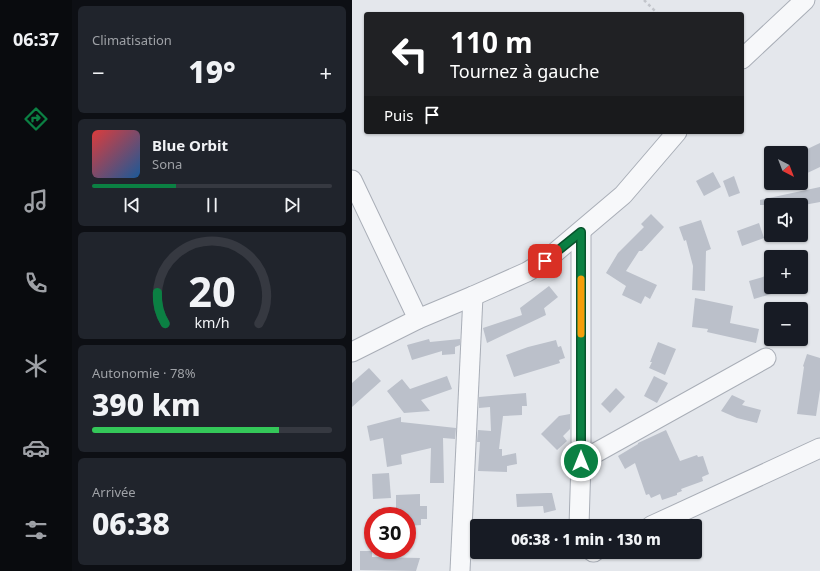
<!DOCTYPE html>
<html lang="fr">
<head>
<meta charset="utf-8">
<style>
  body { margin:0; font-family:"Noto Sans",sans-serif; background:#20242c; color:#f1f3f6; height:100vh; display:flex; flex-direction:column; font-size:15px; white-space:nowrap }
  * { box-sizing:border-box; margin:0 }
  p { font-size:13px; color:#9ea1a6 }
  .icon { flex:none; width:22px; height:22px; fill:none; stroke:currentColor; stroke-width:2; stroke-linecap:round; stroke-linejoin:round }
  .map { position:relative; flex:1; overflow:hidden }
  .panel { display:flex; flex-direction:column; gap:6px; padding:6px; background:#0d0f14; width:280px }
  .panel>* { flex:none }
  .guide { position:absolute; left:12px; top:12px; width:380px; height:122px; border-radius:4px; box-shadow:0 1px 3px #0004; background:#202124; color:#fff; overflow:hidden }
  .needle { width:26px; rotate:138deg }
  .fabs { position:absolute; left:412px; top:146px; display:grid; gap:8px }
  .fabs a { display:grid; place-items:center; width:44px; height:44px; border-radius:4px; background:#171b24; box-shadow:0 1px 3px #0004; font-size:20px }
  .speed { position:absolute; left:12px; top:507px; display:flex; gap:8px; font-size:20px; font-weight:700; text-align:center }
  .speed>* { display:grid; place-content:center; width:52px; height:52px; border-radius:50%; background:#171b24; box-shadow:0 1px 3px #0004; line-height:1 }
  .speed .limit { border:6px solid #d22; background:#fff; color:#111 }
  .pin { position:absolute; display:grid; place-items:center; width:34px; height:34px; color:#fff; margin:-17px; border-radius:8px; box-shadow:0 2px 6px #0006 }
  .me { position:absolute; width:44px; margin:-22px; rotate:0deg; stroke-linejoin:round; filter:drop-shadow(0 0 3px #0008) }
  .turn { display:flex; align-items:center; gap:14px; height:84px; padding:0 20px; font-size:18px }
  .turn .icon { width:52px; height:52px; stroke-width:2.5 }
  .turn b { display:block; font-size:28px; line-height:34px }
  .then { display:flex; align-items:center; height:38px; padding:0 20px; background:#0003; gap:8px; font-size:15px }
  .big { font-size:30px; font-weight:800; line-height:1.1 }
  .panel .widget { flex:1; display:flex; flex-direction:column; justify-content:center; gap:6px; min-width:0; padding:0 14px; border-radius:6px; background:#20242c }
  .panel .dial { align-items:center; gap:0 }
  .dial svg { height:104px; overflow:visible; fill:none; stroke:#363941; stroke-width:7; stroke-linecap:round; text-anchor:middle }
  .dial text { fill:#f1f3f6; stroke:none }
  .song { display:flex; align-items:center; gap:12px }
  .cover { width:48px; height:48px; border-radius:6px; background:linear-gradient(135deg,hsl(0 70% 55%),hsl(210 70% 35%)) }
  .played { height:4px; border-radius:2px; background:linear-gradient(90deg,#0b8043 35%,#363941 35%) }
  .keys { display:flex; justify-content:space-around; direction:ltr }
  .heat { display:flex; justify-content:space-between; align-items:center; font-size:22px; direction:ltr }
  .charge { height:6px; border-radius:3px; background:linear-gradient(90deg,#34c759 78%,#363941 0) }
  .trip { position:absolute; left:118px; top:519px; width:232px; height:40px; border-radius:4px; background:#171b24; box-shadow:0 1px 3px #0004; font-weight:800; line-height:40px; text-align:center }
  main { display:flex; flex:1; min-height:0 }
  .tab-bar { display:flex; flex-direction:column; width:72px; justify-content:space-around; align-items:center; background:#090b0e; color:#9ea1a6 }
  .tab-bar .icon { width:28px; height:28px }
  .tab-bar .on { color:#0b8043 }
  .tab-bar b { font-size:18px; color:#f1f3f6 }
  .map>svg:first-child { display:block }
</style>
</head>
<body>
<main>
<nav class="tab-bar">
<b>06:37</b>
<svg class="icon on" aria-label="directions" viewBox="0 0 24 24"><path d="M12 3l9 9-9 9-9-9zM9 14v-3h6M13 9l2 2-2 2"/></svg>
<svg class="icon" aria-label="music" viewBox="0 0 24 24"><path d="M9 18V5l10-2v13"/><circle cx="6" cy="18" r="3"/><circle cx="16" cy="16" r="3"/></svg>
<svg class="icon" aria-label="phone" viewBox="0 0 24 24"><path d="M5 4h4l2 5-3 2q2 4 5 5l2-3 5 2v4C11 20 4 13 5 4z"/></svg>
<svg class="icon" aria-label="climate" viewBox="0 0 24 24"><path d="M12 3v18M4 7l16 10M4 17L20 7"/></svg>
<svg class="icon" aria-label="car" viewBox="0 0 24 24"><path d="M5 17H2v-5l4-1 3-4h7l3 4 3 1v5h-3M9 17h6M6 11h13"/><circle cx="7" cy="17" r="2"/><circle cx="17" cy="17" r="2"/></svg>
<svg class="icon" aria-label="filters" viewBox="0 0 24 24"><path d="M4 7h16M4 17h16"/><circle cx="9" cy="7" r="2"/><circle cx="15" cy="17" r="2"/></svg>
</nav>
<section class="panel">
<div class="widget"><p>Climatisation</p>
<div class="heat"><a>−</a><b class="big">19°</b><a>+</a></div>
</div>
<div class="widget">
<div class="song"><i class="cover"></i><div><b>Blue Orbit</b><p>Sona</p></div></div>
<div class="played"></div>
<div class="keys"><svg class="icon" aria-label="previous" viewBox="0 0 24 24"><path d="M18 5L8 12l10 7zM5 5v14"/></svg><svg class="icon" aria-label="pause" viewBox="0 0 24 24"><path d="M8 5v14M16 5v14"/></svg><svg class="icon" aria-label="next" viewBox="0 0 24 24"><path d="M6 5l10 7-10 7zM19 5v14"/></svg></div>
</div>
<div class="widget dial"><svg viewBox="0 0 100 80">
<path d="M14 69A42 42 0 1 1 86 69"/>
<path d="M14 69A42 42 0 0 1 8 45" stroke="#0b8043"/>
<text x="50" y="56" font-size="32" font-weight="700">20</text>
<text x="50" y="72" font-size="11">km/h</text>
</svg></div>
<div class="widget"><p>Autonomie · 78%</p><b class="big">390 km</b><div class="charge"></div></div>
<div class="widget"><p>Arrivée</p><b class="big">06:38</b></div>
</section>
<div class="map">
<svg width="468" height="571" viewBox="0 0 468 571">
  <rect width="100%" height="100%" fill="#e4e7ec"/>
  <g fill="#bbc0ca">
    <polygon points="468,143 468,167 449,176 449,152"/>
    <polygon points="361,172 369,187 352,196 344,181"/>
    <polygon points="382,176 388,193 377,197 371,181"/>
    <polygon points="468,187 468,202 452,205 408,205 408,200"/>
    <polygon points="299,214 312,227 290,251 287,251 274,271 305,285 298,299 293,296 289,304 270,295 274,286 254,273 266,253 292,227 289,224"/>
    <polygon points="349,220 359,249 354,251 353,291 340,290 341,266 334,240 332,241 327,227"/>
    <polygon points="407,223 412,238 390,246 385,231"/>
    <polygon points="419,271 419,294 402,299 397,281 411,277"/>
    <polygon points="197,286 206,297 191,309 192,308 194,315 135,343 131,328 170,315 168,308"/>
    <polygon points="343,298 381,306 378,323 407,329 404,343 355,332 356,329 340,327"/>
    <polygon points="77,339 78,342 108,339 108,345 103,347 103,354 90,355 90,351 60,360 55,345"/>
    <polygon points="204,340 206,347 209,346 213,358 207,360 208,363 162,377 154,355 176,347"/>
    <polygon points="306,342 324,349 313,375 297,368 300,362 298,362"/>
    <polygon points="455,354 468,358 468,390 464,416 445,414 452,367 451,366"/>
    <polygon points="17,368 29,381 0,407 0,383"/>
    <polygon points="95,376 100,389 69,400 78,411 52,413 35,391 50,379 58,389"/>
    <polygon points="302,376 316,383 305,403 292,396"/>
    <polygon points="264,388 273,397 258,413 249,404"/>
    <polygon points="174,393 175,406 170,406 170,415 151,416 147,449 150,449 150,456 164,453 165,464 155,466 155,472 126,471 128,442 125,442 126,430 139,431 138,407 127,408 127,397"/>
    <polygon points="380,395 393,401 390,405 409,410 405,423 385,418 369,411"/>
    <polygon points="218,414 218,429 211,436 215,441 205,450 189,434 207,416"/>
    <polygon points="49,417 49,422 104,428 103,439 91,438 92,483 78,483 79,448 49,455 50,464 35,467 31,438 18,441 15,426"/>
    <polygon points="314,430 328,461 345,455 346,457 351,456 357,474 350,477 351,481 329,489 330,491 325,493 325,495 310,500 308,494 299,498 297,494 294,495 283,463 273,469 266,456 286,444 286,443"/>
    <polygon points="37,473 39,498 21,499 20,474"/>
    <polygon points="195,493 200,493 204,510 192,513 191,506 165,507 164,494"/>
    <polygon points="68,494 68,506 75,506 75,519 69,519 69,525 55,526 55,516 44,516 44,495"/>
    <polygon points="8,551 20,551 20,557 68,558 64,571 8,570"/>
  </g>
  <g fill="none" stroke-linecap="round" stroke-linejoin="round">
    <g stroke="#a9aeb7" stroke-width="21">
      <g id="minor">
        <polyline points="390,59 453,0"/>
        <polyline points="0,180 66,319"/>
        <polyline points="0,352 66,319 121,296 175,272 193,261 271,195 325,132"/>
        <polyline points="229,461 414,358"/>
        <polyline points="227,526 229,461 229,232"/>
        <polyline points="299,526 468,448"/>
        <polyline points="241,552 242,552"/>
        <polyline points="108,571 121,296"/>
      </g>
    </g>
    <polyline stroke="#c2c5cb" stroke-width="2.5" stroke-dasharray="3 3" stroke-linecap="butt" points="292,0 306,14"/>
    <use href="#minor" stroke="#f7f8fa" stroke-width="19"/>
  </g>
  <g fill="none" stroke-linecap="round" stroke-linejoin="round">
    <g stroke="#07532c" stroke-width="10">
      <polyline id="route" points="193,261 229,232 229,461"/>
    </g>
    <use href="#route" stroke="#0b8043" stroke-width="7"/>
    <polyline stroke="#f59e0b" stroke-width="7" points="229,279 229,334"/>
  </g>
</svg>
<div class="fabs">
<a><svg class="needle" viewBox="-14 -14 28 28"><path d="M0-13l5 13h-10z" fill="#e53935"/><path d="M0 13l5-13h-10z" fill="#9ea1a6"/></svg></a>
<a><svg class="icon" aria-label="sound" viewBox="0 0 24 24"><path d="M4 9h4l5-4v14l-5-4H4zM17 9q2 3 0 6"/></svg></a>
<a>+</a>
<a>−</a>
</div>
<div class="speed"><div class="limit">30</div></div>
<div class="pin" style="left:193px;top:261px;background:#d93025"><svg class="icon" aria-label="arrive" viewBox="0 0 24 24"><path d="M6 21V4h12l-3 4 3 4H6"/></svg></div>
<svg class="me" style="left:229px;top:461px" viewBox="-20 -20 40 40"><circle r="17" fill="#0b8043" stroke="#fff" stroke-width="3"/><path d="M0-11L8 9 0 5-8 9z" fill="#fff"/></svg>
<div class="trip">06:38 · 1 min · 130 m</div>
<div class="guide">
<div class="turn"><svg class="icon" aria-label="left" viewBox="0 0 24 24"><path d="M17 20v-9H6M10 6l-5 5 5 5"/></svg><div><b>110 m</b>Tournez à gauche</div></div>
<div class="then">Puis<svg class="icon" aria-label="arrive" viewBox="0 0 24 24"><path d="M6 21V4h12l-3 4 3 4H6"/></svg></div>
</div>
</div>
</main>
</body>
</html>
